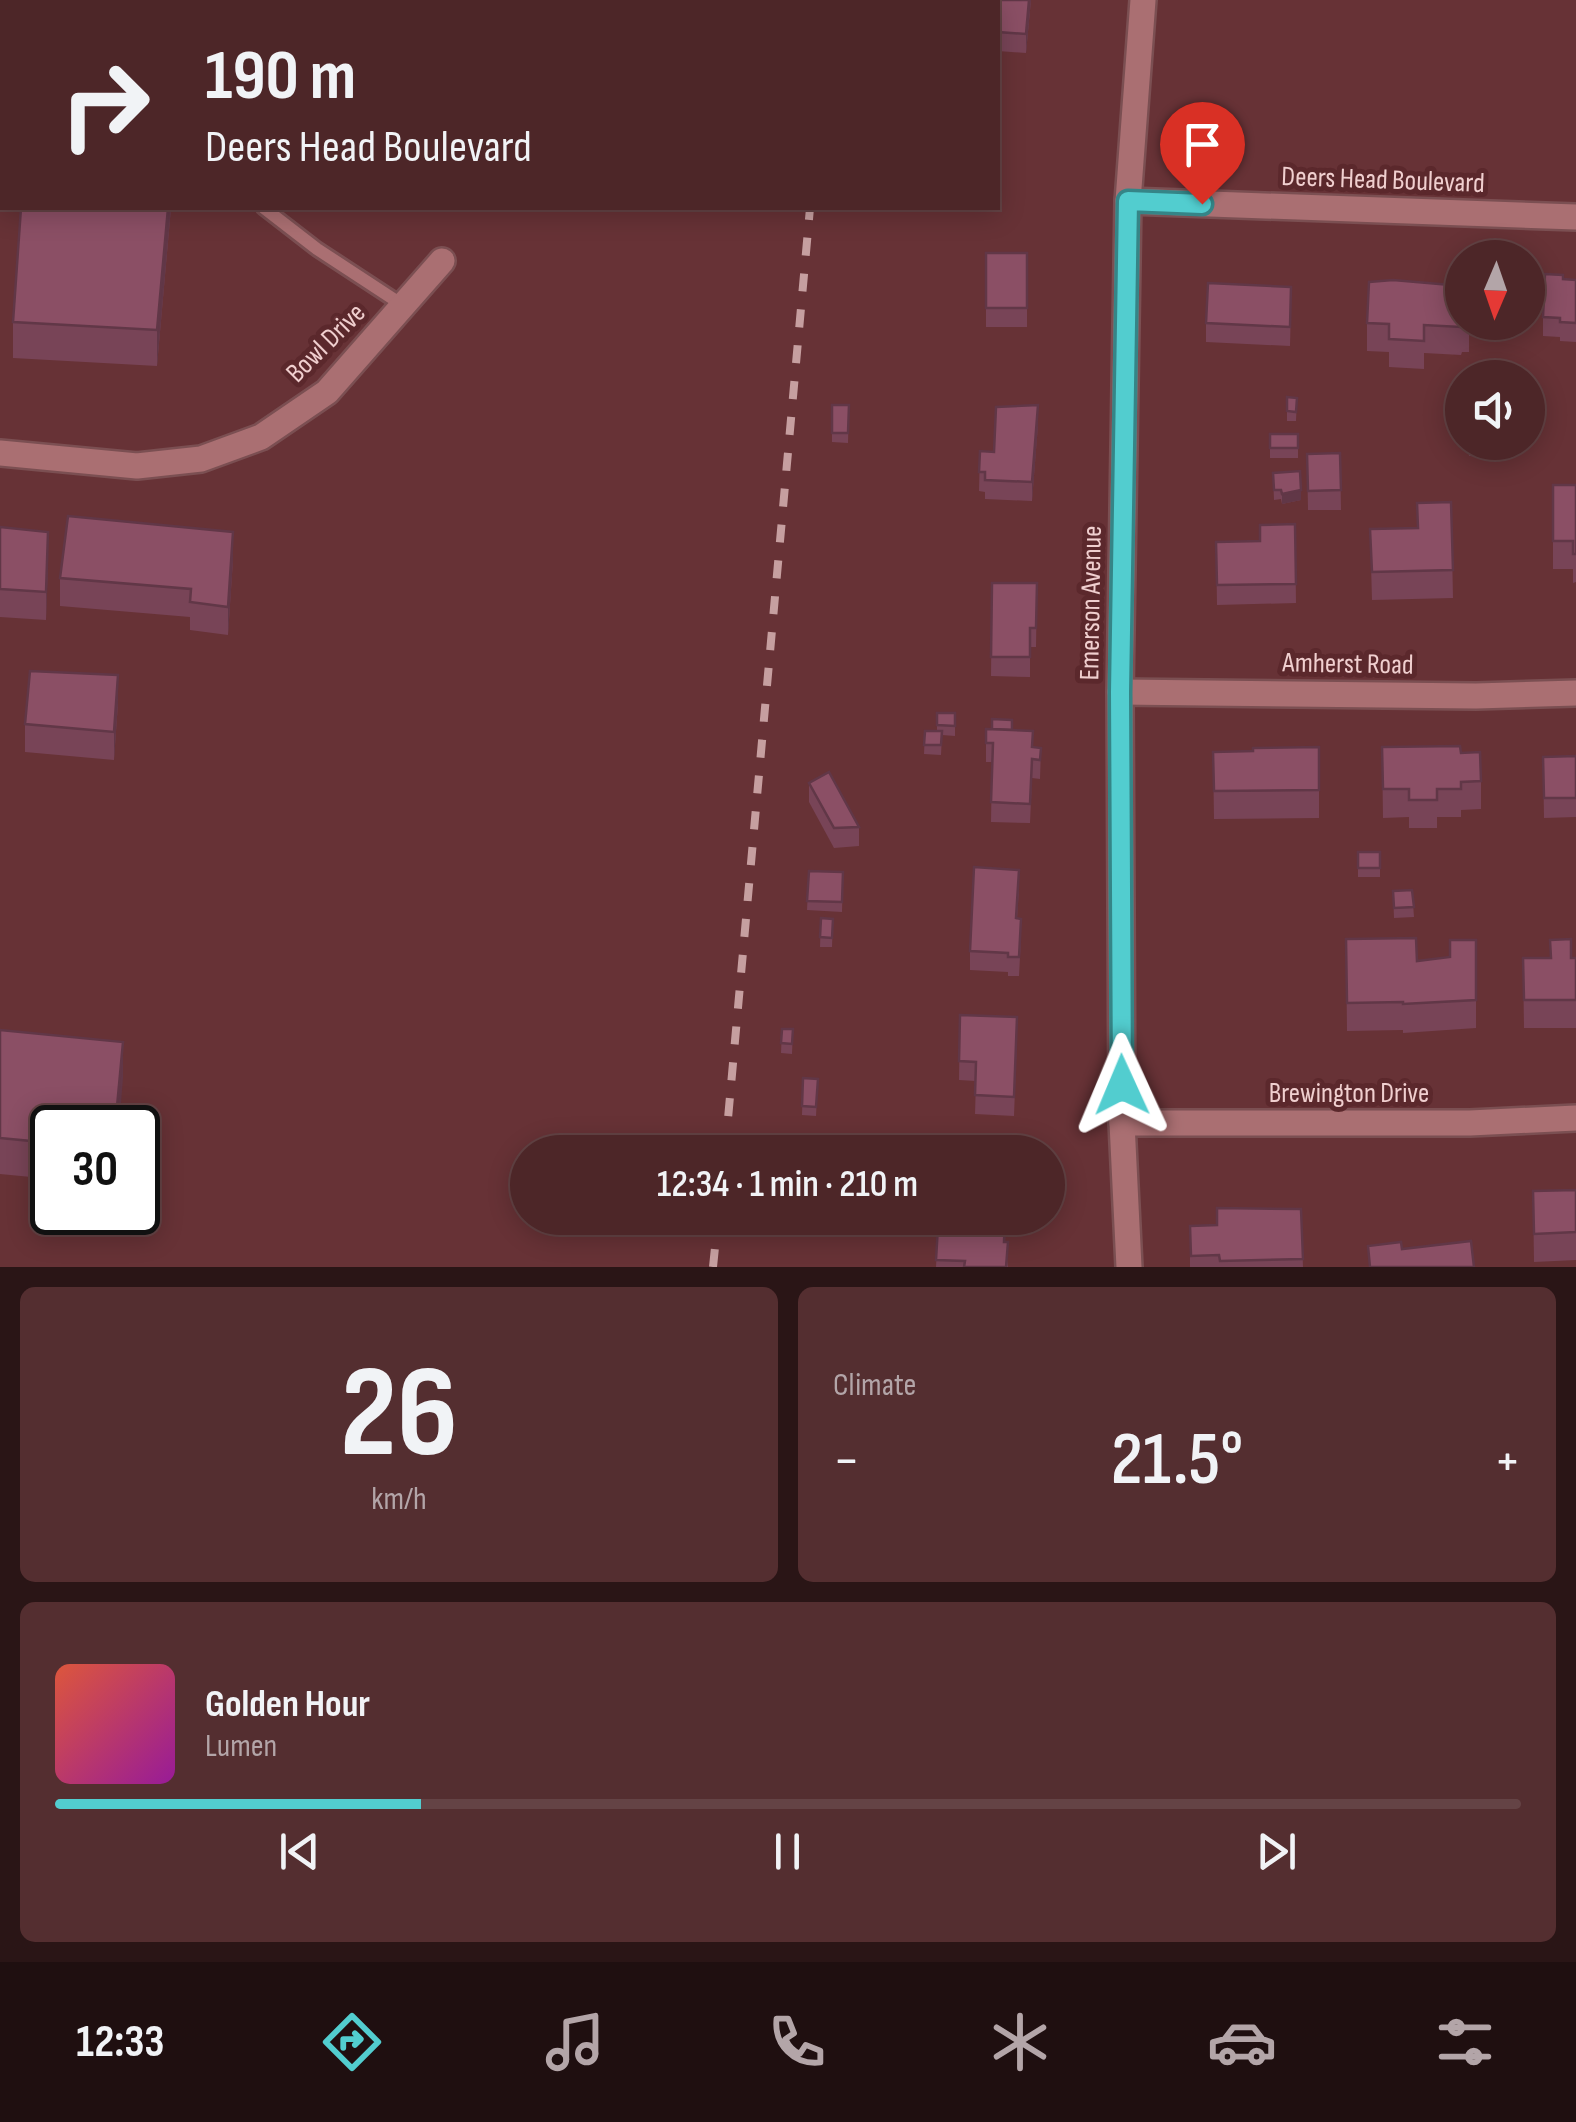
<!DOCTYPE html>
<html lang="en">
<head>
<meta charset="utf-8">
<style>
  body { margin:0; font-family:"Sofia Sans Condensed",sans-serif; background:#542e30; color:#f1f3f6; height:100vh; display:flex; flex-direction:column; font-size:38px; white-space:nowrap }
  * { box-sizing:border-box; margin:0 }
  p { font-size:32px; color:#b3a5a8 }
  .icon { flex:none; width:55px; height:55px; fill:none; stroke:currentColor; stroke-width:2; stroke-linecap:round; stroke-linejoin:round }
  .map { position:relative; height:1267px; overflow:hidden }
  .side { display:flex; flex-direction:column; gap:20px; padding:20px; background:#2a1516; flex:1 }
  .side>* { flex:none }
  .top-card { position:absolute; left:0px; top:0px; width:1000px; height:210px; box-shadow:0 5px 25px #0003,0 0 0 2px #644345; background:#4d2628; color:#f1f3f6; overflow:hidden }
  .needle { width:65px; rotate:182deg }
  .buttons { position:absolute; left:1445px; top:240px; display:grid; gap:20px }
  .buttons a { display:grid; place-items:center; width:100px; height:100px; border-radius:50%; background:#4d2628; box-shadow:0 5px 25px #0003,0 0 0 2px #644345; font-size:50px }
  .speed { position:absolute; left:30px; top:1105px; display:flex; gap:20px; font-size:50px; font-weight:700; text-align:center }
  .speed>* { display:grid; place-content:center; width:130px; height:130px; border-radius:50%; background:#4d2628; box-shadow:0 5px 25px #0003,0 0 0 2px #644345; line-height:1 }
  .speed .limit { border:5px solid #111; border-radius:15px; background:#fff; color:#111 }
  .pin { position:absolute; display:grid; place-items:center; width:85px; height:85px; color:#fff; margin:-102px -42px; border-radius:50% 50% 50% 0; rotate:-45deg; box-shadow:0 0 10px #0007 }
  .pin .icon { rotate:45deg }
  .me { position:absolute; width:110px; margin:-55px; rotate:359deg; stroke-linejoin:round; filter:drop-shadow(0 0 8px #0008) }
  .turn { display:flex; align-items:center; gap:35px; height:210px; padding:0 40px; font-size:45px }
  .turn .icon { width:130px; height:130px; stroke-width:2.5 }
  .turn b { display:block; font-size:70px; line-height:85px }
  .big { font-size:75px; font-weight:600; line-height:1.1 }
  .side .card { flex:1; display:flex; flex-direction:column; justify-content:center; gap:15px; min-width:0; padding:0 35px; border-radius:15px; background:#542e30 }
  .side .dial { align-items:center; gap:0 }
  .dial b { font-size:130px; line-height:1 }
  .song { display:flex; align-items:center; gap:30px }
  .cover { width:120px; height:120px; border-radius:15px; background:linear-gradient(135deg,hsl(10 70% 55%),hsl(300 70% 35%)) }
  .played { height:10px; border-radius:5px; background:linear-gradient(90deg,#52cdcf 25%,#644345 25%) }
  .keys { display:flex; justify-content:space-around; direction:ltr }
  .heat { display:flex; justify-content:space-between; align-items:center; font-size:55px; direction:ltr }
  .side .tiles { flex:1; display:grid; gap:20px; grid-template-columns:1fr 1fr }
  .card:last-child { grid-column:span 2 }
  .trip { position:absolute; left:510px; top:1135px; width:555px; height:100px; border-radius:50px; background:#4d2628; box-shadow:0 5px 25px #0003,0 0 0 2px #644345; font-weight:600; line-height:100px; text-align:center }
  .dock { display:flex; height:160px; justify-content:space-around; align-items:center; background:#1f0f10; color:#b3a5a8 }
  .dock .icon { width:70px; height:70px }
  .dock .selected { color:#52cdcf }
  .dock b { font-size:45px; color:#f1f3f6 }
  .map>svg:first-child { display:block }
</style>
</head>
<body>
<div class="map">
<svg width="1576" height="1267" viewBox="0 0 1576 1267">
  <rect width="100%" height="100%" fill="#673236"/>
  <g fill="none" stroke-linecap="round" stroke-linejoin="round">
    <g stroke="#7b4f52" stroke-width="18">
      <g id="lane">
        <polyline points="0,59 2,60"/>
        <polyline points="264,208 317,249 404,306"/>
      </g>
    </g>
    <g stroke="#7b4f52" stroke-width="30">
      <g id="street">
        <polyline points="1128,201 1576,217"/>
        <polyline points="0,453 137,466 201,459 261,437 327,392 442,261"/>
        <polyline points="1120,692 1476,696 1576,693"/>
        <polyline points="1122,1123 1470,1123 1576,1118"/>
        <polyline points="1129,1267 1122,1123 1120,692 1128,201 1143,0"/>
      </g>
    </g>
    <use href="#lane" stroke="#aa6f72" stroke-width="12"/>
    <use href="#street" stroke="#aa6f72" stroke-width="25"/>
    <g stroke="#c69fa0" stroke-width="8" stroke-dasharray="18 18" stroke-linecap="butt">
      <polyline points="828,2 828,0"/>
      <polyline points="725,1152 810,208"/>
      <polyline points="713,1267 718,1218"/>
    </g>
  </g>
  <g fill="#784457">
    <polygon points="988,0 1031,0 1026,53 998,51 998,2"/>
    <polygon points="21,208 171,208 157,366 13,358 13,322"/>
    <rect x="986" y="253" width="41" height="74"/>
    <polygon points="1563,279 1576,280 1576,342 1560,341 1560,337 1543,336 1543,317"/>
    <polygon points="1291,306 1290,346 1206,342 1206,323"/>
    <polygon points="1469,322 1469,352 1462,352 1461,355 1424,353 1424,369 1389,367 1389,352 1367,351 1367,323"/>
    <polygon points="1287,397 1297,398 1296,421 1287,421"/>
    <polygon points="832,405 849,405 848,443 832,442"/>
    <polygon points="1038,425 1032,501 985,499 985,492 979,491 980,451 994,452"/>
    <rect x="1270" y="434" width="28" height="24"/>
    <polygon points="1470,442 1493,442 1493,457 1469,456"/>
    <polygon points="1340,453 1341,510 1308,510 1307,454"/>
    <polygon points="1273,473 1301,500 1282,504 1281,499 1274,500"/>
    <polygon points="1553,485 1576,485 1576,582 1573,583 1573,569 1553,569"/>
    <polygon points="1451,502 1453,598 1372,600 1370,529 1417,528"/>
    <polygon points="1295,524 1296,603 1217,605 1216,542 1260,541"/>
    <polygon points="0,527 48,560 46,620 0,617"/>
    <polygon points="233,560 228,635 190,630 190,617 60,606 60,578"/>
    <polygon points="992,583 1037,583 1036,647 1030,647 1030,677 991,676"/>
    <polygon points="118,703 114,760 25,752 25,724"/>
    <polygon points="937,713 955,713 955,736 942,735 941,755 924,754 925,731 937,731"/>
    <polygon points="986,729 1012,730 1033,747 1041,748 1040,779 1032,778 1030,823 991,822 992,762 986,762"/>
    <polygon points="1382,747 1461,753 1481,781 1481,809 1461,810 1461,817 1437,817 1437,828 1409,828 1409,817 1383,818"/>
    <polygon points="1213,752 1319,790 1319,818 1214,819"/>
    <polygon points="1576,756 1576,817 1544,818 1543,757"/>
    <polygon points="809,783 859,827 859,846 834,848 809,802"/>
    <rect x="1358" y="852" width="22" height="25"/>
    <polygon points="809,871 843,872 842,912 807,910"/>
    <polygon points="1019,889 1017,918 1021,938 1019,976 1008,976 1008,972 970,970 970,951"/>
    <polygon points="1412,890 1414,917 1394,918 1393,891"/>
    <polygon points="821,918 833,919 832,947 820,947"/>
    <polygon points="1346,939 1417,961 1450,957 1476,940 1476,1028 1403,1033 1403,1030 1347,1031"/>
    <polygon points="1523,958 1576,958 1576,1028 1524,1028"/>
    <polygon points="960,1015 1017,1036 1014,1116 975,1114 976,1081 959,1080"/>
    <polygon points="782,1029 793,1029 792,1054 781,1053"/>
    <polygon points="0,1030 123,1078 52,1128 52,1179 0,1174"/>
    <polygon points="803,1078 818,1079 816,1116 802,1115"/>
    <polygon points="1576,1190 1576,1260 1534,1262 1533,1191"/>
    <polygon points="1301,1209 1303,1267 1190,1267 1190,1226 1217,1225"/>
    <polygon points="968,1218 1006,1218 1005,1242 1008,1267 936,1267 938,1226 968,1227"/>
  </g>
  <g fill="#613747">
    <polygon points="1029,0 1031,0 1026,53 1026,34"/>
    <polygon points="168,208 171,208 157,366 157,330"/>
    <polygon points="1038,405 1038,425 1032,501 1032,482"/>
    <polygon points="1301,490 1301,500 1282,504 1282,494"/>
    <polygon points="48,532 48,560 46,620 46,592"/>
    <polygon points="233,532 233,560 228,635 228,607"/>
    <polygon points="118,675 118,703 114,760 114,732"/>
    <polygon points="123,1042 123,1078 119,1128 115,1128"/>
  </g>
  <g fill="#8b4f65" stroke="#613747" stroke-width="2.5">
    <polygon points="988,0 1029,0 1026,34 998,32 998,2 988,2"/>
    <polygon points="21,208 168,208 157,330 13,322"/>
    <rect x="986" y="253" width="41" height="55"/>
    <polygon points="1545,274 1563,275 1563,279 1576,280 1576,323 1560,322 1560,318 1543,317"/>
    <polygon points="1393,280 1462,286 1462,322 1469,322 1469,324 1462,324 1461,327 1424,325 1424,341 1389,339 1389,324 1367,323 1369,282"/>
    <polygon points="1208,283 1291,287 1290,327 1206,323"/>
    <polygon points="1287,397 1297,398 1296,412 1287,411"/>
    <polygon points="832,405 849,405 848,433 832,433"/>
    <polygon points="1038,405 1032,482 985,480 985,472 979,472 980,451 994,452 996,407"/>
    <rect x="1270" y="434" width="28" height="14"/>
    <polygon points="1470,442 1493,442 1493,447 1469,447"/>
    <polygon points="1340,453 1341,490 1308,491 1307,454"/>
    <polygon points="1300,471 1301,490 1282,494 1281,490 1274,490 1273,473"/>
    <polygon points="1553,485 1576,485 1576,554 1573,554 1573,541 1553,541"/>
    <polygon points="1451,502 1453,570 1372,572 1370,529 1418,528 1417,503"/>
    <polygon points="68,516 233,532 228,607 190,602 191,589 60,578"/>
    <polygon points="1295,524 1296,584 1217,585 1216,542 1260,541 1260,525"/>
    <polygon points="0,527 48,532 46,592 0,589"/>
    <polygon points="992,583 1037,583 1036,628 1030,628 1030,657 991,657"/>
    <polygon points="30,671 118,675 114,732 25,724"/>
    <polygon points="937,713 955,713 955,726 937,725"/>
    <polygon points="992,719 1012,720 1012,730 992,729"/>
    <polygon points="986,729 1033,731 1032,747 1041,748 1040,760 1032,759 1030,804 991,802 993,743 986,743"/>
    <polygon points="925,731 942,731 941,745 924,745"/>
    <polygon points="1460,746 1461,753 1480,752 1481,781 1461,782 1461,789 1437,789 1437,800 1409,800 1409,789 1383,789 1382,747"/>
    <polygon points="1319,747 1319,790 1214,791 1213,752 1253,751 1253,748"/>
    <polygon points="1576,756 1576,798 1544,798 1543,757"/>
    <polygon points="829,772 859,827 834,828 809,783"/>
    <rect x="1358" y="852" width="22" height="16"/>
    <polygon points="974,867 1019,870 1016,918 1021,919 1019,957 1008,957 1008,953 970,951"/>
    <polygon points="809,871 843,872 842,902 807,901"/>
    <polygon points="1412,890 1414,907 1394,908 1393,891"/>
    <polygon points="821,918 833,919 832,938 820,937"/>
    <polygon points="1416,938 1417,961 1450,957 1450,940 1476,940 1476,1000 1403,1004 1403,1002 1347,1003 1346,939"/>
    <polygon points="1571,939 1571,958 1576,958 1576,1000 1524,1000 1523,958 1551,958 1550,940"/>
    <polygon points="960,1015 1017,1017 1014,1097 975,1095 976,1062 959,1061"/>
    <polygon points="782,1029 793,1029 792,1044 781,1043"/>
    <polygon points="0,1030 123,1042 115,1128 52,1128 52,1143 0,1138"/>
    <polygon points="803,1078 818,1079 816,1107 802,1106"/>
    <polygon points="1576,1190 1576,1232 1534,1234 1533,1191"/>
    <polygon points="1217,1208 1301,1209 1303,1259 1220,1261 1219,1255 1191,1256 1190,1226 1217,1225"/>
    <polygon points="968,1218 1005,1218 1004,1242 1008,1242 1006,1267 964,1267 965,1261 936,1260 938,1226 968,1227"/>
    <polygon points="1471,1241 1474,1267 1370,1267 1368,1246 1401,1242 1402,1249"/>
  </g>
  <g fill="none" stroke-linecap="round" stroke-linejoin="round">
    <g stroke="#358587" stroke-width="25">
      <polyline id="route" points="1122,1085 1120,692 1128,201 1202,204"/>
    </g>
    <use href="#route" stroke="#52cdcf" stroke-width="18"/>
  </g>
  <g text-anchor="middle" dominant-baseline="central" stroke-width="10" stroke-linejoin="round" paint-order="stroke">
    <g font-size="28" fill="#f0cfcf" stroke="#5b282c">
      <text transform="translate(1383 180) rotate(2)">Deers Head Boulevard</text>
      <text transform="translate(326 343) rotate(-45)">Bowl Drive</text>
      <text transform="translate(1091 603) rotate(-89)">Emerson Avenue</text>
      <text transform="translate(1348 664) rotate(1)">Amherst Road</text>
      <text x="1349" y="1093">Brewington Drive</text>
    </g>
  </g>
</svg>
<div class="buttons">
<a><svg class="needle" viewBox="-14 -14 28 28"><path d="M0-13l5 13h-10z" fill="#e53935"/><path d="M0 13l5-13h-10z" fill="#b3a5a8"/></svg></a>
<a><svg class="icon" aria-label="sound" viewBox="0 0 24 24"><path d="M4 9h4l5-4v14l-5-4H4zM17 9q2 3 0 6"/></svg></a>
</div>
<div class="speed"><div class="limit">30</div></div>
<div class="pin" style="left:1202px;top:204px;background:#d93025"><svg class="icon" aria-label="arrive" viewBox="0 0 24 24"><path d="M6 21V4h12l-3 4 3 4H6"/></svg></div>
<svg class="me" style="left:1122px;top:1085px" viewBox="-20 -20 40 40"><path d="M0-17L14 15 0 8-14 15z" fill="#52cdcf" stroke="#fff" stroke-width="4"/></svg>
<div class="trip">12:34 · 1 min · 210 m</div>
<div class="top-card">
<div class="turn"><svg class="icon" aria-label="right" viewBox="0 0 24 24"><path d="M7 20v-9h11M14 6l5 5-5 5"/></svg><div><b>190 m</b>Deers Head Boulevard</div></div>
</div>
</div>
<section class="side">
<div class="tiles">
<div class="card dial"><b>26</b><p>km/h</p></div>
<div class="card"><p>Climate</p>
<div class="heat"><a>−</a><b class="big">21.5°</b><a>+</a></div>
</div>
<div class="card">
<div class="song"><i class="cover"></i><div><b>Golden Hour</b><p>Lumen</p></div></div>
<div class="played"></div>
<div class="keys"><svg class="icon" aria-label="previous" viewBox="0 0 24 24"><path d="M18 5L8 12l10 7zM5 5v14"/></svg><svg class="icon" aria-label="pause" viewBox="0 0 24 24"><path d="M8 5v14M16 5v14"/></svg><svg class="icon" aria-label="next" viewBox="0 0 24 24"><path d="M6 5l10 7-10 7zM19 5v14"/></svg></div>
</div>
</div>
</section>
<nav class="dock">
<b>12:33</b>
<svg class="icon selected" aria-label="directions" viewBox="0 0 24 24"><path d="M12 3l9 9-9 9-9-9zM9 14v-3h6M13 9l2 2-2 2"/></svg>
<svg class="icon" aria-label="music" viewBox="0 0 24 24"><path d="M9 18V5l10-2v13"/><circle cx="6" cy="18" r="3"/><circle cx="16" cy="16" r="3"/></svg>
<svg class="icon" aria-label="phone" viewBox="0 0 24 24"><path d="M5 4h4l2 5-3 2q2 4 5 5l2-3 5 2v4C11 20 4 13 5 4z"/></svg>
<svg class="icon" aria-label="climate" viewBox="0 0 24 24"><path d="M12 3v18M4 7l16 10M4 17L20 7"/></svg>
<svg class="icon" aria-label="car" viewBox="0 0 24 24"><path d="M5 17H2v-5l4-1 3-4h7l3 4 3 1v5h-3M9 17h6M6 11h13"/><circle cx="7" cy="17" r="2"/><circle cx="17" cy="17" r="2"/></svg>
<svg class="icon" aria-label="filters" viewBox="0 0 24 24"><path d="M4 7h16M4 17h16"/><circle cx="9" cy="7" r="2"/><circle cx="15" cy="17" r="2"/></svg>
</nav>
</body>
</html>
